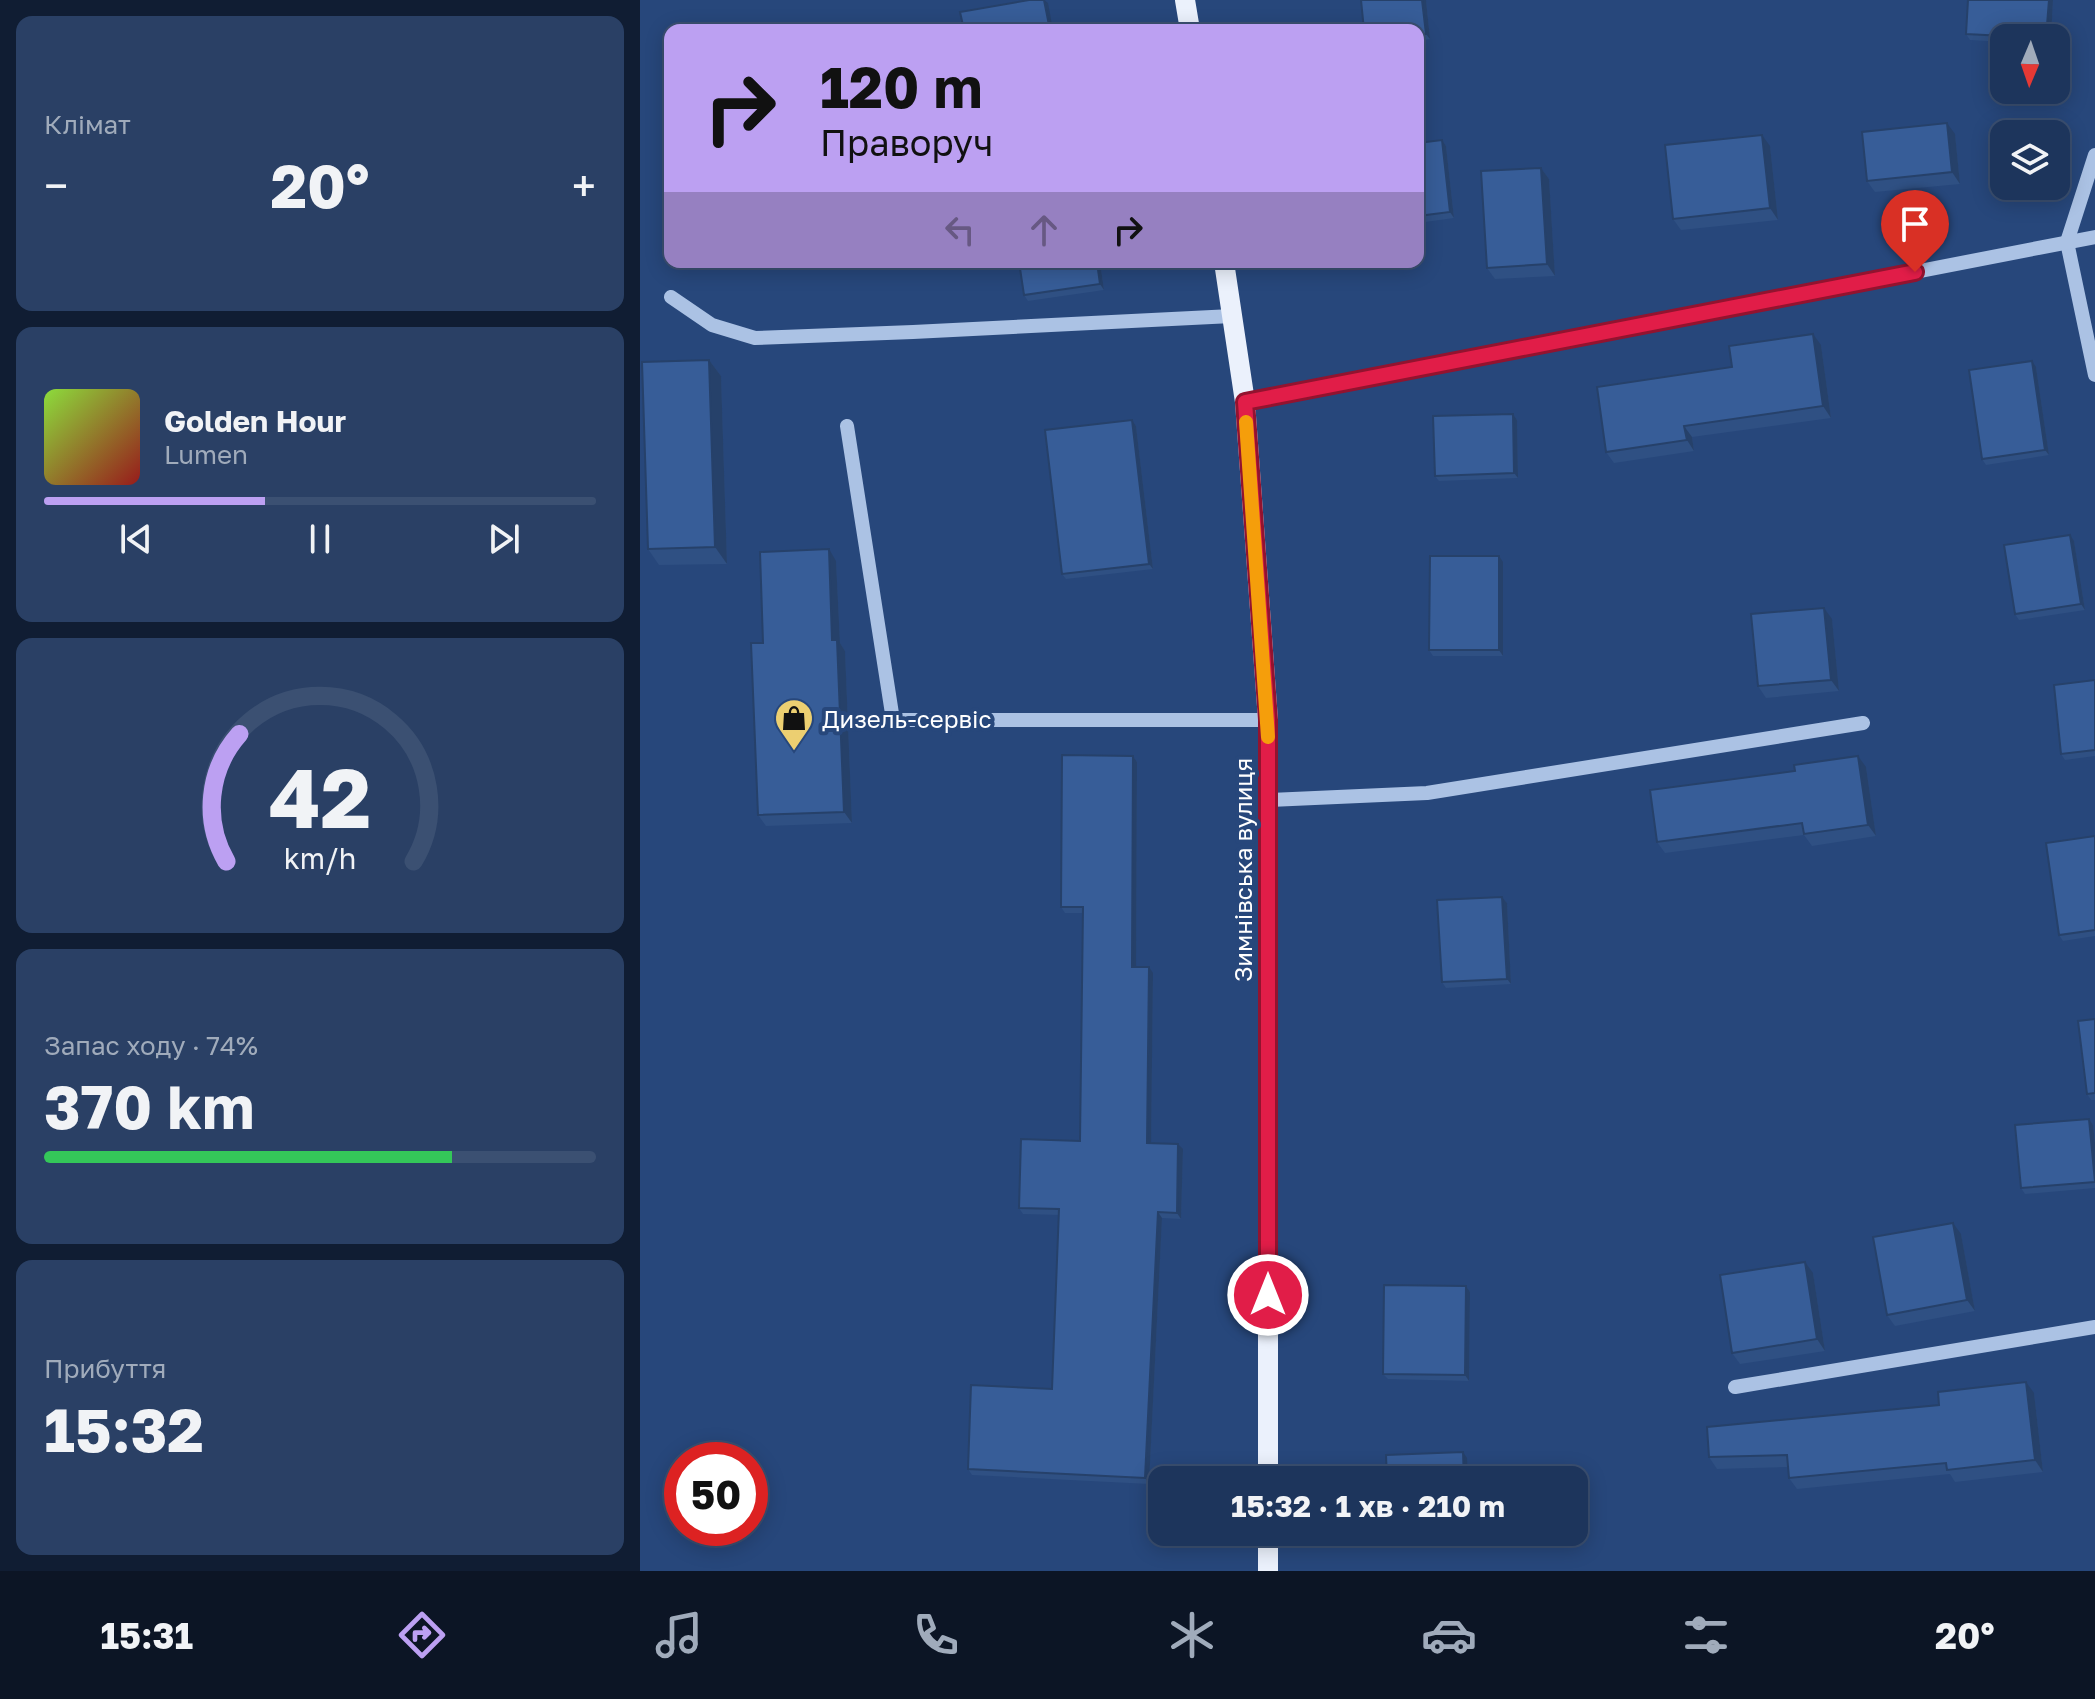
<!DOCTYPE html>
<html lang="uk">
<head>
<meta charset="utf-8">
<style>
  body { margin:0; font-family:"Golos Text",sans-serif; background:#2a4065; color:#f1f3f6; height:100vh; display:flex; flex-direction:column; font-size:30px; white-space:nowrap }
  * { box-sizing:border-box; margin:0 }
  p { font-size:26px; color:#a0abbb }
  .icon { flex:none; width:44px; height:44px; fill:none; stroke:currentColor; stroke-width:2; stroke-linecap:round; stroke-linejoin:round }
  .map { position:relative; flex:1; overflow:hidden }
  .panel { display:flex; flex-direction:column; gap:16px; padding:16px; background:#101d33; width:640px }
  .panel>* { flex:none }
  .guide { position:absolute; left:24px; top:24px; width:760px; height:244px; border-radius:16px; box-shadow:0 4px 20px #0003,0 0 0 2px #3b5072; background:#bca0f2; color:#111; overflow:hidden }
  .needle { width:52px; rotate:182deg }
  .fabs { position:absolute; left:1350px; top:24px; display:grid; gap:16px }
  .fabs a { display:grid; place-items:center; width:80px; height:80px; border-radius:16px; background:#1d355c; box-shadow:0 4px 20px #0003,0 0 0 2px #3b5072; font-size:40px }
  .speed { position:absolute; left:24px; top:1442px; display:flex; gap:16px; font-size:40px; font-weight:700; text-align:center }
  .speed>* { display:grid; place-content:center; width:104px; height:104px; border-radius:50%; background:#1d355c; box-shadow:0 4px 20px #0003,0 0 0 2px #3b5072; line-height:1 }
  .speed .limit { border:12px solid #d22; background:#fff; color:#111 }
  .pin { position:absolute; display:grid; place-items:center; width:68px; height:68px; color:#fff; margin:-82px -34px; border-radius:50% 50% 50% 0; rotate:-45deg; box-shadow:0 0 8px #0007 }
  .pin .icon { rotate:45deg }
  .me { position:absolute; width:88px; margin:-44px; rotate:0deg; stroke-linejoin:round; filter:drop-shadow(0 0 6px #0008) }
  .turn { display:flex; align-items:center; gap:28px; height:168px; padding:0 24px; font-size:36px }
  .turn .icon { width:104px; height:104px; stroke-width:2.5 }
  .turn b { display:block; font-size:56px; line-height:68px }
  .lanes { display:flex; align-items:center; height:76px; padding:0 24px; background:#0003; justify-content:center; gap:40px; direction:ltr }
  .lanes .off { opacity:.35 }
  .big { font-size:60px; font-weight:700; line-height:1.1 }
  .panel .tile { flex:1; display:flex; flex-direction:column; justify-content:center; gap:12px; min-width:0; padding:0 28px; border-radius:16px; background:#2a4065 }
  .panel .dial { align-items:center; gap:0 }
  .dial svg { height:208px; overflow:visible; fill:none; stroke:#3b5072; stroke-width:7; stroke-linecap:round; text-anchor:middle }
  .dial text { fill:#f1f3f6; stroke:none }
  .song { display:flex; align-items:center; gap:24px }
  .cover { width:96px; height:96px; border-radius:12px; background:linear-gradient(135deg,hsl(90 70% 55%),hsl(0 70% 35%)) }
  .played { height:8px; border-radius:4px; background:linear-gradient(90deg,#bca0f2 40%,#3b5072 40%) }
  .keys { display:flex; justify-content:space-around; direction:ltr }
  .heat { display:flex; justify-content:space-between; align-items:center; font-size:44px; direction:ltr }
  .charge { height:12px; border-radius:6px; background:linear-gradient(90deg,#34c759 74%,#3b5072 0) }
  .trip { position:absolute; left:508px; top:1466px; width:440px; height:80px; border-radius:16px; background:#1d355c; box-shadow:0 4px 20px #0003,0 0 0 2px #3b5072; font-weight:700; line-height:80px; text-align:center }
  .menu { display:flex; height:128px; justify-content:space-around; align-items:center; background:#0c1525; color:#a0abbb }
  .menu .icon { width:56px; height:56px }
  .menu .selected { color:#bca0f2 }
  .menu b { font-size:36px; color:#f1f3f6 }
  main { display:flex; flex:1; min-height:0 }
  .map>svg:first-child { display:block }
</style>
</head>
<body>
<main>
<section class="panel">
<div class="tile"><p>Клімат</p>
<div class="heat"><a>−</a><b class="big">20°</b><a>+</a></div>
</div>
<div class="tile">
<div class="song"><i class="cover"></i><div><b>Golden Hour</b><p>Lumen</p></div></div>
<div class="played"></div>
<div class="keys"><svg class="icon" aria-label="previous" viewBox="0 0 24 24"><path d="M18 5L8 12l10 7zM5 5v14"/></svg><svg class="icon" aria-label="pause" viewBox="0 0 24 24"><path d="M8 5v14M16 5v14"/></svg><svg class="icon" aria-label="next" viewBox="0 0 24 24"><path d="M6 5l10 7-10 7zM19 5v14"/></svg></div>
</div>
<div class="tile dial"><svg viewBox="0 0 100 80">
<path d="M14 69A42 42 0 1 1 86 69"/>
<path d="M14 69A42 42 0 0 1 19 20" stroke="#bca0f2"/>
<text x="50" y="56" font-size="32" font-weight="700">42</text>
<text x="50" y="72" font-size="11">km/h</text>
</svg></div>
<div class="tile"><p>Запас ходу · 74%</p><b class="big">370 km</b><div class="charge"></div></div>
<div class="tile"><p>Прибуття</p><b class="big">15:32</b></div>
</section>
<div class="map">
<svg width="1455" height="1571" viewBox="0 0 1455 1571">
  <rect width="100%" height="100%" fill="#27477b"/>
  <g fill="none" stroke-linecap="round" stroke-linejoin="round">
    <g stroke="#abc2e4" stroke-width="14">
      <polyline points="1455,155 1427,242 1455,375"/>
      <polyline points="31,297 72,325 115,338 273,332 592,316"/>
      <polyline points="605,402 1455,237"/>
      <polyline points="207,426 253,720 628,720"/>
      <polyline points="628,800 787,793 1223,723"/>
      <polyline points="1095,1387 1455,1327"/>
    </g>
    <g stroke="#ebf1fc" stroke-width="20">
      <polyline points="545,0 550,30"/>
      <polyline points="584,262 605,402 628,720 628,1480"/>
      <polyline points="628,1532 628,1571"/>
    </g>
  </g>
  <g fill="#2f5083">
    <polygon points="786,0 790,39 778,41 778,30"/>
    <polygon points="1413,0 1411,38 1364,38 1364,42 1330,40 1326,34"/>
    <polygon points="1315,134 1320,184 1235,192 1227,181"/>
    <polygon points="802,140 806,146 814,218 778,223 778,143"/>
    <polygon points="1130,146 1138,220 1041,230 1033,219"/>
    <polygon points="901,168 909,179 915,276 855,279 847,268"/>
    <polygon points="460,262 464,290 388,301 384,295"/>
    <polygon points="1181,345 1191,418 1052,437 1054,451 974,463 966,452 1092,367"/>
    <polygon points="69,360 81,376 87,564 19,565 8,549"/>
    <polygon points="1396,367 1409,455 1346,465 1342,459"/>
    <polygon points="873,414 877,420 878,478 799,481 795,476"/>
    <polygon points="492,420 496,426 513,569 426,579 422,574"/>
    <polygon points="1434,541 1445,610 1379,620 1375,614"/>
    <polygon points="196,561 200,643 205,651 212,823 126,826 118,815 123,643"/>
    <polygon points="863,562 863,656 793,656 789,650"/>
    <polygon points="1192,619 1199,691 1126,698 1118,686"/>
    <polygon points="1455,680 1455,756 1425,760 1421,754"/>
    <polygon points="493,756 497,762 496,967 513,973 511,1143 543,1149 541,1219 522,1218 509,1484 332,1475 328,1469 412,1389 419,1215 383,1214 379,1208 440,1141 443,913 425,913 421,907"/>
    <polygon points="1226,767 1236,836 1172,846 1164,835 1025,853 1017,842"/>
    <polygon points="1455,836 1455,936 1423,941 1419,935"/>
    <polygon points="862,897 867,903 871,984 806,988 802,982"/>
    <polygon points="1455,1019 1455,1100 1451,1100 1447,1094"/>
    <polygon points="1449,1119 1453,1125 1455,1143 1455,1188 1385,1194 1381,1188"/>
    <polygon points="1321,1234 1335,1311 1255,1326 1247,1315"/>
    <polygon points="1173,1273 1185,1351 1100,1364 1092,1353"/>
    <polygon points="826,1286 830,1292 829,1381 748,1379 743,1374"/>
    <polygon points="1394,1393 1403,1472 1315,1482 1310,1474 1157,1489 1149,1478 1148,1467 1077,1469 1069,1457 1299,1405"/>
    <polygon points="751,1532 830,1532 753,1535"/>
  </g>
  <g fill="#26416a">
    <polygon points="404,0 408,3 413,30 410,30"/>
    <polygon points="782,0 786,0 790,39 786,34"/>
    <polygon points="1409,0 1413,0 1411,38 1406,38"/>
    <polygon points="1307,123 1315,134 1320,184 1312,172"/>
    <polygon points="1122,135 1130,146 1138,220 1130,208"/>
    <polygon points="802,140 806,146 814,218 810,212"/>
    <polygon points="901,168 909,179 915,276 907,264"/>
    <polygon points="457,262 460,262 464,290 460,284"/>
    <polygon points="1173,334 1181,345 1191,418 1183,406"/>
    <polygon points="69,360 81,376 87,564 75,547"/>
    <polygon points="1392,361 1396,367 1409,455 1405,450"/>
    <polygon points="873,414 877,420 878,478 874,473"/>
    <polygon points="492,420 496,426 513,569 509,564"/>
    <polygon points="1044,426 1052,437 1054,451 1047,440"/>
    <polygon points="1430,535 1434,541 1445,610 1441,604"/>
    <polygon points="189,549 196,561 200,643 205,651 212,823 204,812 192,640"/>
    <polygon points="859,556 863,562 863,656 859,650"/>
    <polygon points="1184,608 1192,619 1199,691 1191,680"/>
    <polygon points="493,756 497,762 496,973 492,967"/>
    <polygon points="1218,756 1226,767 1236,836 1228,825"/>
    <polygon points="862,897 867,903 871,984 867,979"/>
    <polygon points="509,967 513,973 511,1148 507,1143"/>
    <polygon points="1449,1119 1453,1125 1455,1143 1455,1182"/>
    <polygon points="538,1144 543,1149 541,1219 537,1213"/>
    <polygon points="518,1212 522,1218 509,1484 505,1478"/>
    <polygon points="1313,1223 1321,1234 1335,1311 1327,1300"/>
    <polygon points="1165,1262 1173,1273 1185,1351 1177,1339"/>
    <polygon points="826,1286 830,1292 829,1381 825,1375"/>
    <polygon points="1386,1382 1394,1393 1403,1472 1395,1460"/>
    <polygon points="823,1452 827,1458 828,1480 824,1480"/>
  </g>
  <g fill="#375d98" stroke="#26416a" stroke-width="2">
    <polygon points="389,0 404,0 410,30 324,30 320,12"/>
    <polygon points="721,0 782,0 786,34 778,34 778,30 724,30"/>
    <polygon points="1328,0 1409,0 1406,38 1326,34"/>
    <polygon points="1307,123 1312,172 1227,181 1222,132"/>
    <polygon points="1122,135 1130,208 1033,219 1025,145"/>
    <polygon points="802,140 810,212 778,216 778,143"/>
    <polygon points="901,168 907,264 847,268 841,171"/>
    <polygon points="379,262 457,262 460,284 384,295"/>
    <polygon points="1173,334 1183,406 1044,426 1047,440 966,452 957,387 1092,367 1089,346"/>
    <polygon points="69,360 75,547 8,549 2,362"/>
    <polygon points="1392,361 1405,450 1342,459 1329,370"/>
    <polygon points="873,414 874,473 795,476 793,416"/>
    <polygon points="492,420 509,564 422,574 405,430"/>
    <polygon points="1430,535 1441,604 1375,614 1364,545"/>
    <polygon points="189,549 192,640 197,640 204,812 118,815 111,643 123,643 120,552"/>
    <polygon points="790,556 859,556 859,650 789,650"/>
    <polygon points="1184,608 1191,680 1118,686 1111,614"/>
    <polygon points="1455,680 1455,750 1421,754 1414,685"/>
    <polygon points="422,755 493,756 492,967 509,967 507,1143 538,1144 537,1213 518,1212 505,1478 328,1469 331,1385 412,1389 419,1209 379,1208 381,1139 440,1141 443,907 421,907"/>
    <polygon points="1218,756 1228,825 1164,834 1162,823 1017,842 1010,790 1155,771 1154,765"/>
    <polygon points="1455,836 1455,930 1419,935 1406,843"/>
    <polygon points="862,897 867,979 802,982 797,900"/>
    <polygon points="1455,1019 1455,1093 1447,1094 1438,1021"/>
    <polygon points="1449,1119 1455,1182 1381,1188 1375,1125"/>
    <polygon points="1313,1223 1327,1300 1247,1315 1233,1237"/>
    <polygon points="1165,1262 1177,1339 1092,1353 1080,1275"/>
    <polygon points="744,1285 826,1286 825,1375 743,1374"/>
    <polygon points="1386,1382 1395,1460 1307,1470 1306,1463 1149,1478 1147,1455 1069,1457 1067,1427 1299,1405 1298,1392"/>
    <polygon points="823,1452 824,1480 747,1480 746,1455"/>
  </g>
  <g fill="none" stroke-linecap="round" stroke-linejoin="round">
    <g stroke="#92132f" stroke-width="20">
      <polyline id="route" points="628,1295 628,720 605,402 1275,272"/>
    </g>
    <use href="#route" stroke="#e11d48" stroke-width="14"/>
    <polyline stroke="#f59e0b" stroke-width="14" points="606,422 628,737"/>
  </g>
  <defs>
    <g id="shop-pin" transform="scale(2)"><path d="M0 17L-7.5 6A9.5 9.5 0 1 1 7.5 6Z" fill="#eccf71" stroke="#27477b"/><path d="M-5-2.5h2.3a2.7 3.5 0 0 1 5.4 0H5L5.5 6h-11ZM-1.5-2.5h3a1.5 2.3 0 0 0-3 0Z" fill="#111"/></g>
  </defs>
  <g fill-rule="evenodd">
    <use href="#shop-pin" x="154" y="718"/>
  </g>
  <g text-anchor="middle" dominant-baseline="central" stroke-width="8" stroke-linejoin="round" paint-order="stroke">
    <g font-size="24" fill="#fff" stroke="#27477b" text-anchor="start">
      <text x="182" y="718">Дизель-сервіс</text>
    </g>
    <g font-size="24" fill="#fff" stroke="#27477b">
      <text transform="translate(602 870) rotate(-90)">Зимнівська вулиця</text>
    </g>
  </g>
</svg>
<div class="fabs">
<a><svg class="needle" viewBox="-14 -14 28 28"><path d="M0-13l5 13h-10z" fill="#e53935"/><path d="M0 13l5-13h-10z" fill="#a0abbb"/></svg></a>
<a><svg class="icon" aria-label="layers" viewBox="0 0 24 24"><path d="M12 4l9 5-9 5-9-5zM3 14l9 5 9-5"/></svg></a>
</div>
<div class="speed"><div class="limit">50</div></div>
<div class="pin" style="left:1275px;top:272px;background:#d93025"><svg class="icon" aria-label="arrive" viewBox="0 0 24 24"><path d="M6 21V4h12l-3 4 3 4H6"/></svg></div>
<svg class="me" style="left:628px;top:1295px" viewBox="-20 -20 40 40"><circle r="17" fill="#e11d48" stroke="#fff" stroke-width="3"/><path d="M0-11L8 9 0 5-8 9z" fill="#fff"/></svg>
<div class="trip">15:32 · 1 хв · 210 m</div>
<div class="guide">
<div class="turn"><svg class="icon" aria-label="right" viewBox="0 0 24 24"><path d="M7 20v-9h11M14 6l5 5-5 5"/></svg><div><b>120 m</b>Праворуч</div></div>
<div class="lanes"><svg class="icon off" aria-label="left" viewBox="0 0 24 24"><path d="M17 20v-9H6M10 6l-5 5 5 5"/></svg><svg class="icon off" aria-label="ahead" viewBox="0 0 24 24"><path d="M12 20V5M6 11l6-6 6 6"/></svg><svg class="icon" aria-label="right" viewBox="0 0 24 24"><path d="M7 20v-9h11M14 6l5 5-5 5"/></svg></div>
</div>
</div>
</main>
<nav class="menu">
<b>15:31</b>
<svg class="icon selected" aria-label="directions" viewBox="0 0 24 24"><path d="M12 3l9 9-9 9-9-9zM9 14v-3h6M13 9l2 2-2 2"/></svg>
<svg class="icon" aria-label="music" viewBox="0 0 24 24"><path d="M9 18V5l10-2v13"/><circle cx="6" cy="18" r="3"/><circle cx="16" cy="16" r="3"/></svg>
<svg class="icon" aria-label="phone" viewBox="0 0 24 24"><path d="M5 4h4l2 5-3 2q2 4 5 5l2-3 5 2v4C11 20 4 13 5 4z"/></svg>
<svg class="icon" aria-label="climate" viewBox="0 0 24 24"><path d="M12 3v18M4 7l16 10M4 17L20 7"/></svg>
<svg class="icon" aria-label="car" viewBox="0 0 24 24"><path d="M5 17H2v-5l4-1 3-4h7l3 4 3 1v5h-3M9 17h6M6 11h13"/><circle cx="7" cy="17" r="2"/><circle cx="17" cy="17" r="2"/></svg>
<svg class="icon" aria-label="filters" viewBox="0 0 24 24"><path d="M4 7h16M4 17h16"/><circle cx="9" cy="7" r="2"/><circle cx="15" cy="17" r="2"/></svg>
<b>20°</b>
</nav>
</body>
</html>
